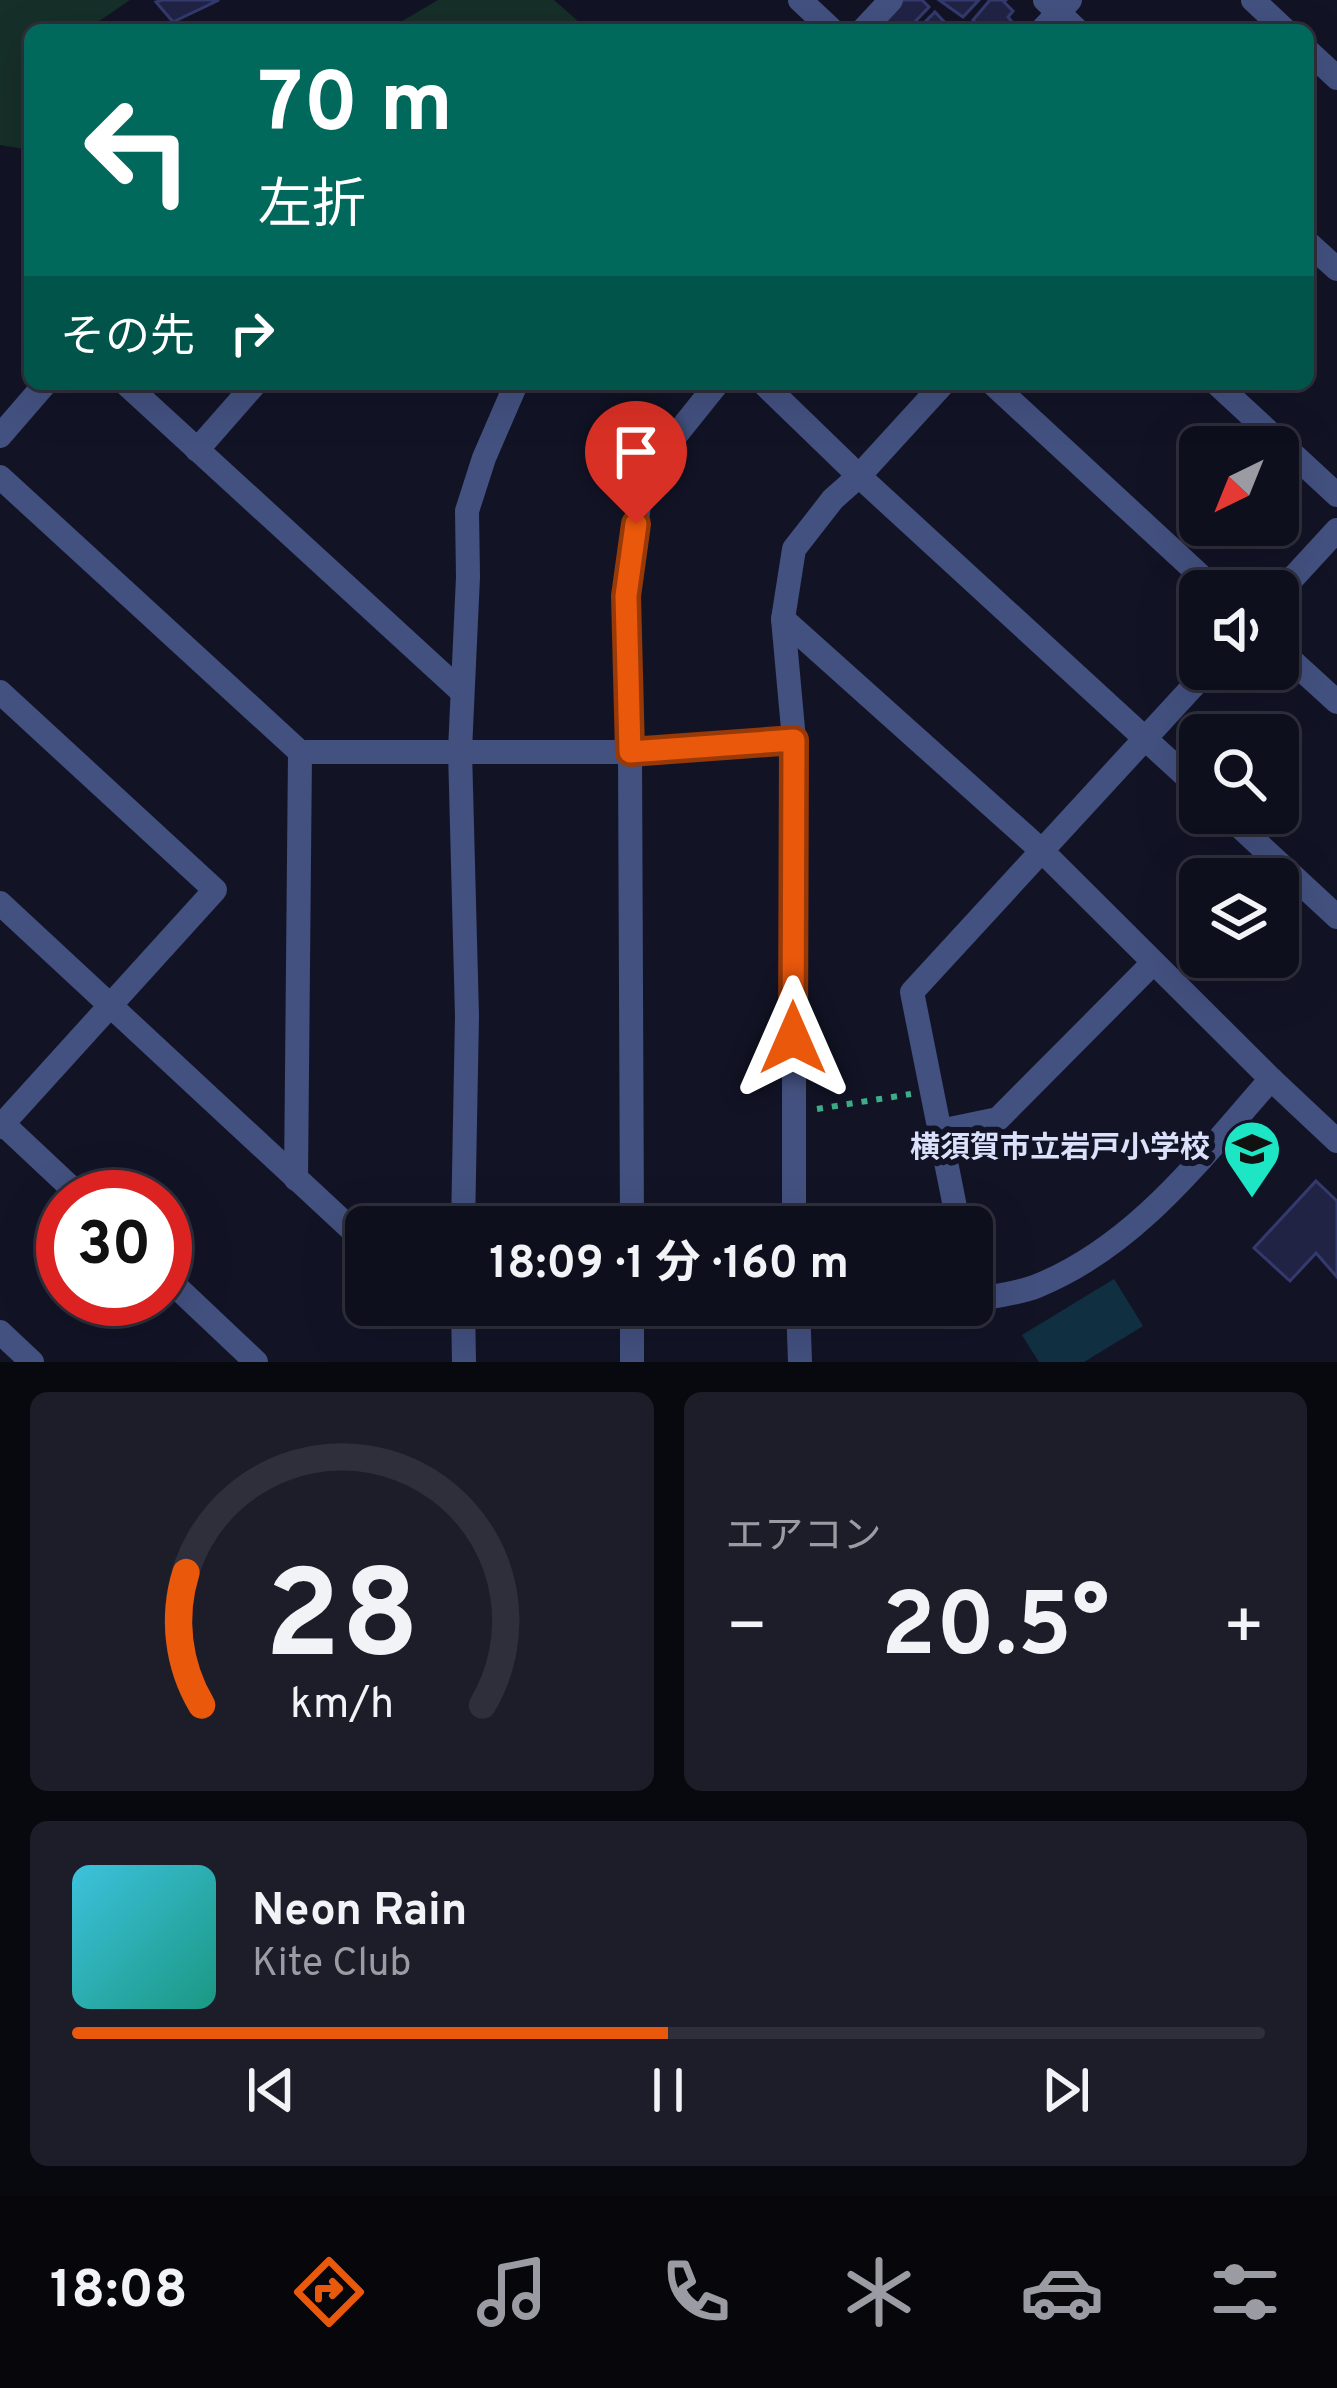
<!DOCTYPE html>
<html lang="ja">
<head>
<meta charset="utf-8">
<style>
  body { margin:0; font-family:Overpass,"Noto Sans JP",sans-serif; background:#1c1d29; color:#f1f3f6; height:100vh; display:flex; flex-direction:column; font-size:45px; white-space:nowrap }
  * { box-sizing:border-box; margin:0 }
  p { font-size:39px; color:#9b9ca3 }
  .icon { flex:none; width:66px; height:66px; fill:none; stroke:currentColor; stroke-width:2; stroke-linecap:round; stroke-linejoin:round }
  .map { position:relative; height:1362px; overflow:hidden }
  .side { display:flex; flex-direction:column; gap:30px; padding:30px; background:#08080f; flex:1 }
  .side>* { flex:none }
  .top-card { position:absolute; left:24px; top:24px; width:1290px; height:366px; border-radius:18px; box-shadow:0 12px 48px #0002,0 0 0 3px #2e2f3b; background:#00695c; color:#fff; overflow:hidden }
  .needle { width:78px; rotate:223deg }
  .buttons { position:absolute; left:1179px; top:426px; display:grid; gap:24px }
  .buttons a { display:grid; place-items:center; width:120px; height:120px; border-radius:18px; background:#0e0f1c; box-shadow:0 12px 48px #0002,0 0 0 3px #2e2f3b; font-size:60px }
  .speed { position:absolute; left:36px; top:1170px; display:flex; gap:24px; font-size:60px; font-weight:700; text-align:center }
  .speed>* { display:grid; place-content:center; width:156px; height:156px; border-radius:50%; background:#0e0f1c; box-shadow:0 12px 48px #0002,0 0 0 3px #2e2f3b; line-height:1 }
  .speed .limit { border:18px solid #d22; background:#fff; color:#111 }
  .pin { position:absolute; display:grid; place-items:center; width:102px; height:102px; color:#fff; margin:-123px -51px; border-radius:50% 50% 50% 0; rotate:-45deg; box-shadow:0 0 12px #0007 }
  .pin .icon { rotate:45deg }
  .me { position:absolute; width:132px; margin:-66px; rotate:0deg; stroke-linejoin:round; filter:drop-shadow(0 0 9px #0008) }
  .turn { display:flex; align-items:center; gap:42px; height:252px; padding:0 36px; font-size:54px }
  .turn .icon { width:156px; height:156px; stroke-width:2.5 }
  .turn b { display:block; font-size:84px; line-height:102px }
  .then { display:flex; align-items:center; height:114px; padding:0 36px; background:#0003; gap:24px; font-size:45px }
  .big { font-size:90px; font-weight:700; line-height:1.1 }
  .side .card { flex:1; display:flex; flex-direction:column; justify-content:center; gap:18px; min-width:0; padding:0 42px; border-radius:18px; background:#1c1d29 }
  .side .dial { align-items:center; gap:0 }
  .dial svg { height:312px; overflow:visible; fill:none; stroke:#2e2f3b; stroke-width:7; stroke-linecap:round; text-anchor:middle }
  .dial text { fill:#f1f3f6; stroke:none }
  .song { display:flex; align-items:center; gap:36px }
  .cover { width:144px; height:144px; border-radius:18px; background:linear-gradient(135deg,hsl(190 70% 55%),hsl(170 70% 35%)) }
  .played { height:12px; border-radius:6px; background:linear-gradient(90deg,#ea580c 50%,#2e2f3b 50%) }
  .keys { display:flex; justify-content:space-around; direction:ltr }
  .heat { display:flex; justify-content:space-between; align-items:center; font-size:66px; direction:ltr }
  .side .tiles { flex:1; display:grid; gap:30px; grid-template-columns:1fr 1fr }
  .card:last-child { grid-column:span 2 }
  .trip { position:absolute; left:345px; top:1206px; width:648px; height:120px; border-radius:18px; background:#0e0f1c; box-shadow:0 12px 48px #0002,0 0 0 3px #2e2f3b; font-weight:700; line-height:120px; text-align:center }
  .tabs { display:flex; height:192px; justify-content:space-around; align-items:center; background:#06060b; color:#9b9ca3 }
  .tabs .icon { width:84px; height:84px }
  .tabs .active { color:#ea580c }
  .tabs b { font-size:54px; color:#f1f3f6 }
  .map>svg:first-child { display:block }
</style>
</head>
<body>
<div class="map">
<svg width="1337" height="1362" viewBox="0 0 1337 1362">
  <rect width="100%" height="100%" fill="#121426"/>
  <g fill="#162f28">
    <polygon points="0,0 130,0 86,30 30,30 30,150 0,145"/>
    <polygon points="438,0 554,0 588,30 387,30"/>
  </g>
  <polygon fill="#103041" points="1114,1279 1143,1326 1084,1362 1039,1362 1022,1335"/>
  <g fill="#212345" stroke="#353a6e" stroke-width="3">
    <polygon points="162,0 219,0 173,22 156,2"/>
    <polygon points="902,0 922,0 929,7 907,30 888,30 891,27 884,21"/>
    <polygon points="939,0 979,0 963,17"/>
    <polygon points="990,0 1006,0 1004,2 1013,11 1008,17 1019,30 984,30 973,20"/>
    <polygon points="935,12 950,28 949,30 917,30"/>
    <polygon points="1316,1181 1337,1201 1337,1277 1316,1253 1290,1281 1254,1248"/>
  </g>
  <g fill="none" stroke-linecap="round" stroke-linejoin="round">
    <polyline stroke="#3ead88" stroke-width="6" stroke-dasharray="6 9" stroke-linecap="butt" points="817,1109 911,1094"/>
    <g stroke="#435180" stroke-width="24">
      <polyline points="1045,0 1077,30"/>
      <polyline points="1253,0 1285,30"/>
      <polyline points="863,30 891,0"/>
      <polyline points="1042,30 1070,0"/>
      <polyline points="1308,51 1337,78"/>
      <polyline points="1308,243 1337,269"/>
      <polyline points="126,384 462,692"/>
      <polyline points="764,384 859,476 1200,789"/>
      <polyline points="993,384 1217,591"/>
      <polyline points="0,436 45,384"/>
      <polyline points="197,450 255,384"/>
      <polyline points="0,477 300,752"/>
      <polyline points="1278,594 1337,530"/>
      <polyline points="783,619 1042,851 1271,1079"/>
      <polyline points="1278,648 1337,702"/>
      <polyline points="0,692 215,890 0,1127"/>
      <polyline points="1225,813 1337,917"/>
      <polyline points="0,903 366,1243"/>
      <polyline points="0,1121 81,1197"/>
      <polyline points="940,1131 998,1119 1153,963"/>
      <polyline points="296,1179 300,752 630,752 794,740"/>
      <polyline points="463,1227 467,1016 460,750 468,577 467,511 484,458 516,384"/>
      <polyline points="794,1227 794,740 783,619 794,549 833,499 859,476 943,384"/>
      <polyline points="959,1227 912,992 1209,669"/>
      <polyline points="165,1276 256,1362"/>
      <path d="M972,1294L973,1300C994,1296 1017,1294 1037,1286C1137,1245 1201,1158 1271,1079L1337,1141"/>
      <polyline points="463,1305 464,1362"/>
      <polyline points="798,1305 800,1362"/>
      <polyline points="0,1332 32,1362"/>
    </g>
    <g stroke="#435180" stroke-width="24">
      <polyline points="800,0 832,30"/>
      <polyline points="1217,384 1337,495"/>
      <polyline points="632,1227 630,752 626,596 640,499 660,455 717,384"/>
      <polyline points="632,1362 632,1305"/>
    </g>
  </g>
  <g fill="none" stroke-linecap="round" stroke-linejoin="round">
    <g stroke="#983908" stroke-width="30">
      <polyline id="route" points="636,524 626,596 630,752 794,740 793,1038"/>
    </g>
    <use href="#route" stroke="#ea580c" stroke-width="21"/>
  </g>
  <defs>
    <g id="school-pin" transform="scale(3)"><path d="M0 17L-7.5 6A9.5 9.5 0 1 1 7.5 6Z" fill="#1ce6c3" stroke="#121426"/><path d="M0-5L7-2L0 1L-7-2ZM-4 1L0 2.5L4 1V4Q0 6-4 4Z" fill="#111"/></g>
  </defs>
  <g fill-rule="evenodd">
    <use href="#school-pin" x="1252" y="1149"/>
  </g>
  <g text-anchor="middle" dominant-baseline="central" stroke-width="12" stroke-linejoin="round" paint-order="stroke">
    <g font-size="30" font-weight="bold" fill="#dbe1fb" stroke="#121426" text-anchor="end">
      <text x="1210" y="1149">横須賀市立岩戸小学校</text>
    </g>
  </g>
</svg>
<div class="buttons">
<a><svg class="needle" viewBox="-14 -14 28 28"><path d="M0-13l5 13h-10z" fill="#e53935"/><path d="M0 13l5-13h-10z" fill="#9b9ca3"/></svg></a>
<a><svg class="icon" aria-label="sound" viewBox="0 0 24 24"><path d="M4 9h4l5-4v14l-5-4H4zM17 9q2 3 0 6"/></svg></a>
<a><svg class="icon" aria-label="search" viewBox="0 0 24 24"><circle cx="10" cy="10" r="6"/><path d="M15 15l6 6"/></svg></a>
<a><svg class="icon" aria-label="layers" viewBox="0 0 24 24"><path d="M12 4l9 5-9 5-9-5zM3 14l9 5 9-5"/></svg></a>
</div>
<div class="speed"><div class="limit">30</div></div>
<div class="pin" style="left:636px;top:524px;background:#d93025"><svg class="icon" aria-label="arrive" viewBox="0 0 24 24"><path d="M6 21V4h12l-3 4 3 4H6"/></svg></div>
<svg class="me" style="left:793px;top:1038px" viewBox="-20 -20 40 40"><path d="M0-17L14 15 0 8-14 15z" fill="#ea580c" stroke="#fff" stroke-width="4"/></svg>
<div class="trip">18:09 · 1 分 · 160 m</div>
<div class="top-card">
<div class="turn"><svg class="icon" aria-label="left" viewBox="0 0 24 24"><path d="M17 20v-9H6M10 6l-5 5 5 5"/></svg><div><b>70 m</b>左折</div></div>
<div class="then">その先<svg class="icon" aria-label="right" viewBox="0 0 24 24"><path d="M7 20v-9h11M14 6l5 5-5 5"/></svg></div>
</div>
</div>
<section class="side">
<div class="tiles">
<div class="card dial"><svg viewBox="0 0 100 80">
<path d="M14 69A42 42 0 1 1 86 69"/>
<path d="M14 69A42 42 0 0 1 10 35" stroke="#ea580c"/>
<text x="50" y="56" font-size="32" font-weight="700">28</text>
<text x="50" y="72" font-size="11">km/h</text>
</svg></div>
<div class="card"><p>エアコン</p>
<div class="heat"><a>−</a><b class="big">20.5°</b><a>+</a></div>
</div>
<div class="card">
<div class="song"><i class="cover"></i><div><b>Neon Rain</b><p>Kite Club</p></div></div>
<div class="played"></div>
<div class="keys"><svg class="icon" aria-label="previous" viewBox="0 0 24 24"><path d="M18 5L8 12l10 7zM5 5v14"/></svg><svg class="icon" aria-label="pause" viewBox="0 0 24 24"><path d="M8 5v14M16 5v14"/></svg><svg class="icon" aria-label="next" viewBox="0 0 24 24"><path d="M6 5l10 7-10 7zM19 5v14"/></svg></div>
</div>
</div>
</section>
<nav class="tabs">
<b>18:08</b>
<svg class="icon active" aria-label="directions" viewBox="0 0 24 24"><path d="M12 3l9 9-9 9-9-9zM9 14v-3h6M13 9l2 2-2 2"/></svg>
<svg class="icon" aria-label="music" viewBox="0 0 24 24"><path d="M9 18V5l10-2v13"/><circle cx="6" cy="18" r="3"/><circle cx="16" cy="16" r="3"/></svg>
<svg class="icon" aria-label="phone" viewBox="0 0 24 24"><path d="M5 4h4l2 5-3 2q2 4 5 5l2-3 5 2v4C11 20 4 13 5 4z"/></svg>
<svg class="icon" aria-label="climate" viewBox="0 0 24 24"><path d="M12 3v18M4 7l16 10M4 17L20 7"/></svg>
<svg class="icon" aria-label="car" viewBox="0 0 24 24"><path d="M5 17H2v-5l4-1 3-4h7l3 4 3 1v5h-3M9 17h6M6 11h13"/><circle cx="7" cy="17" r="2"/><circle cx="17" cy="17" r="2"/></svg>
<svg class="icon" aria-label="filters" viewBox="0 0 24 24"><path d="M4 7h16M4 17h16"/><circle cx="9" cy="7" r="2"/><circle cx="15" cy="17" r="2"/></svg>
</nav>
</body>
</html>
